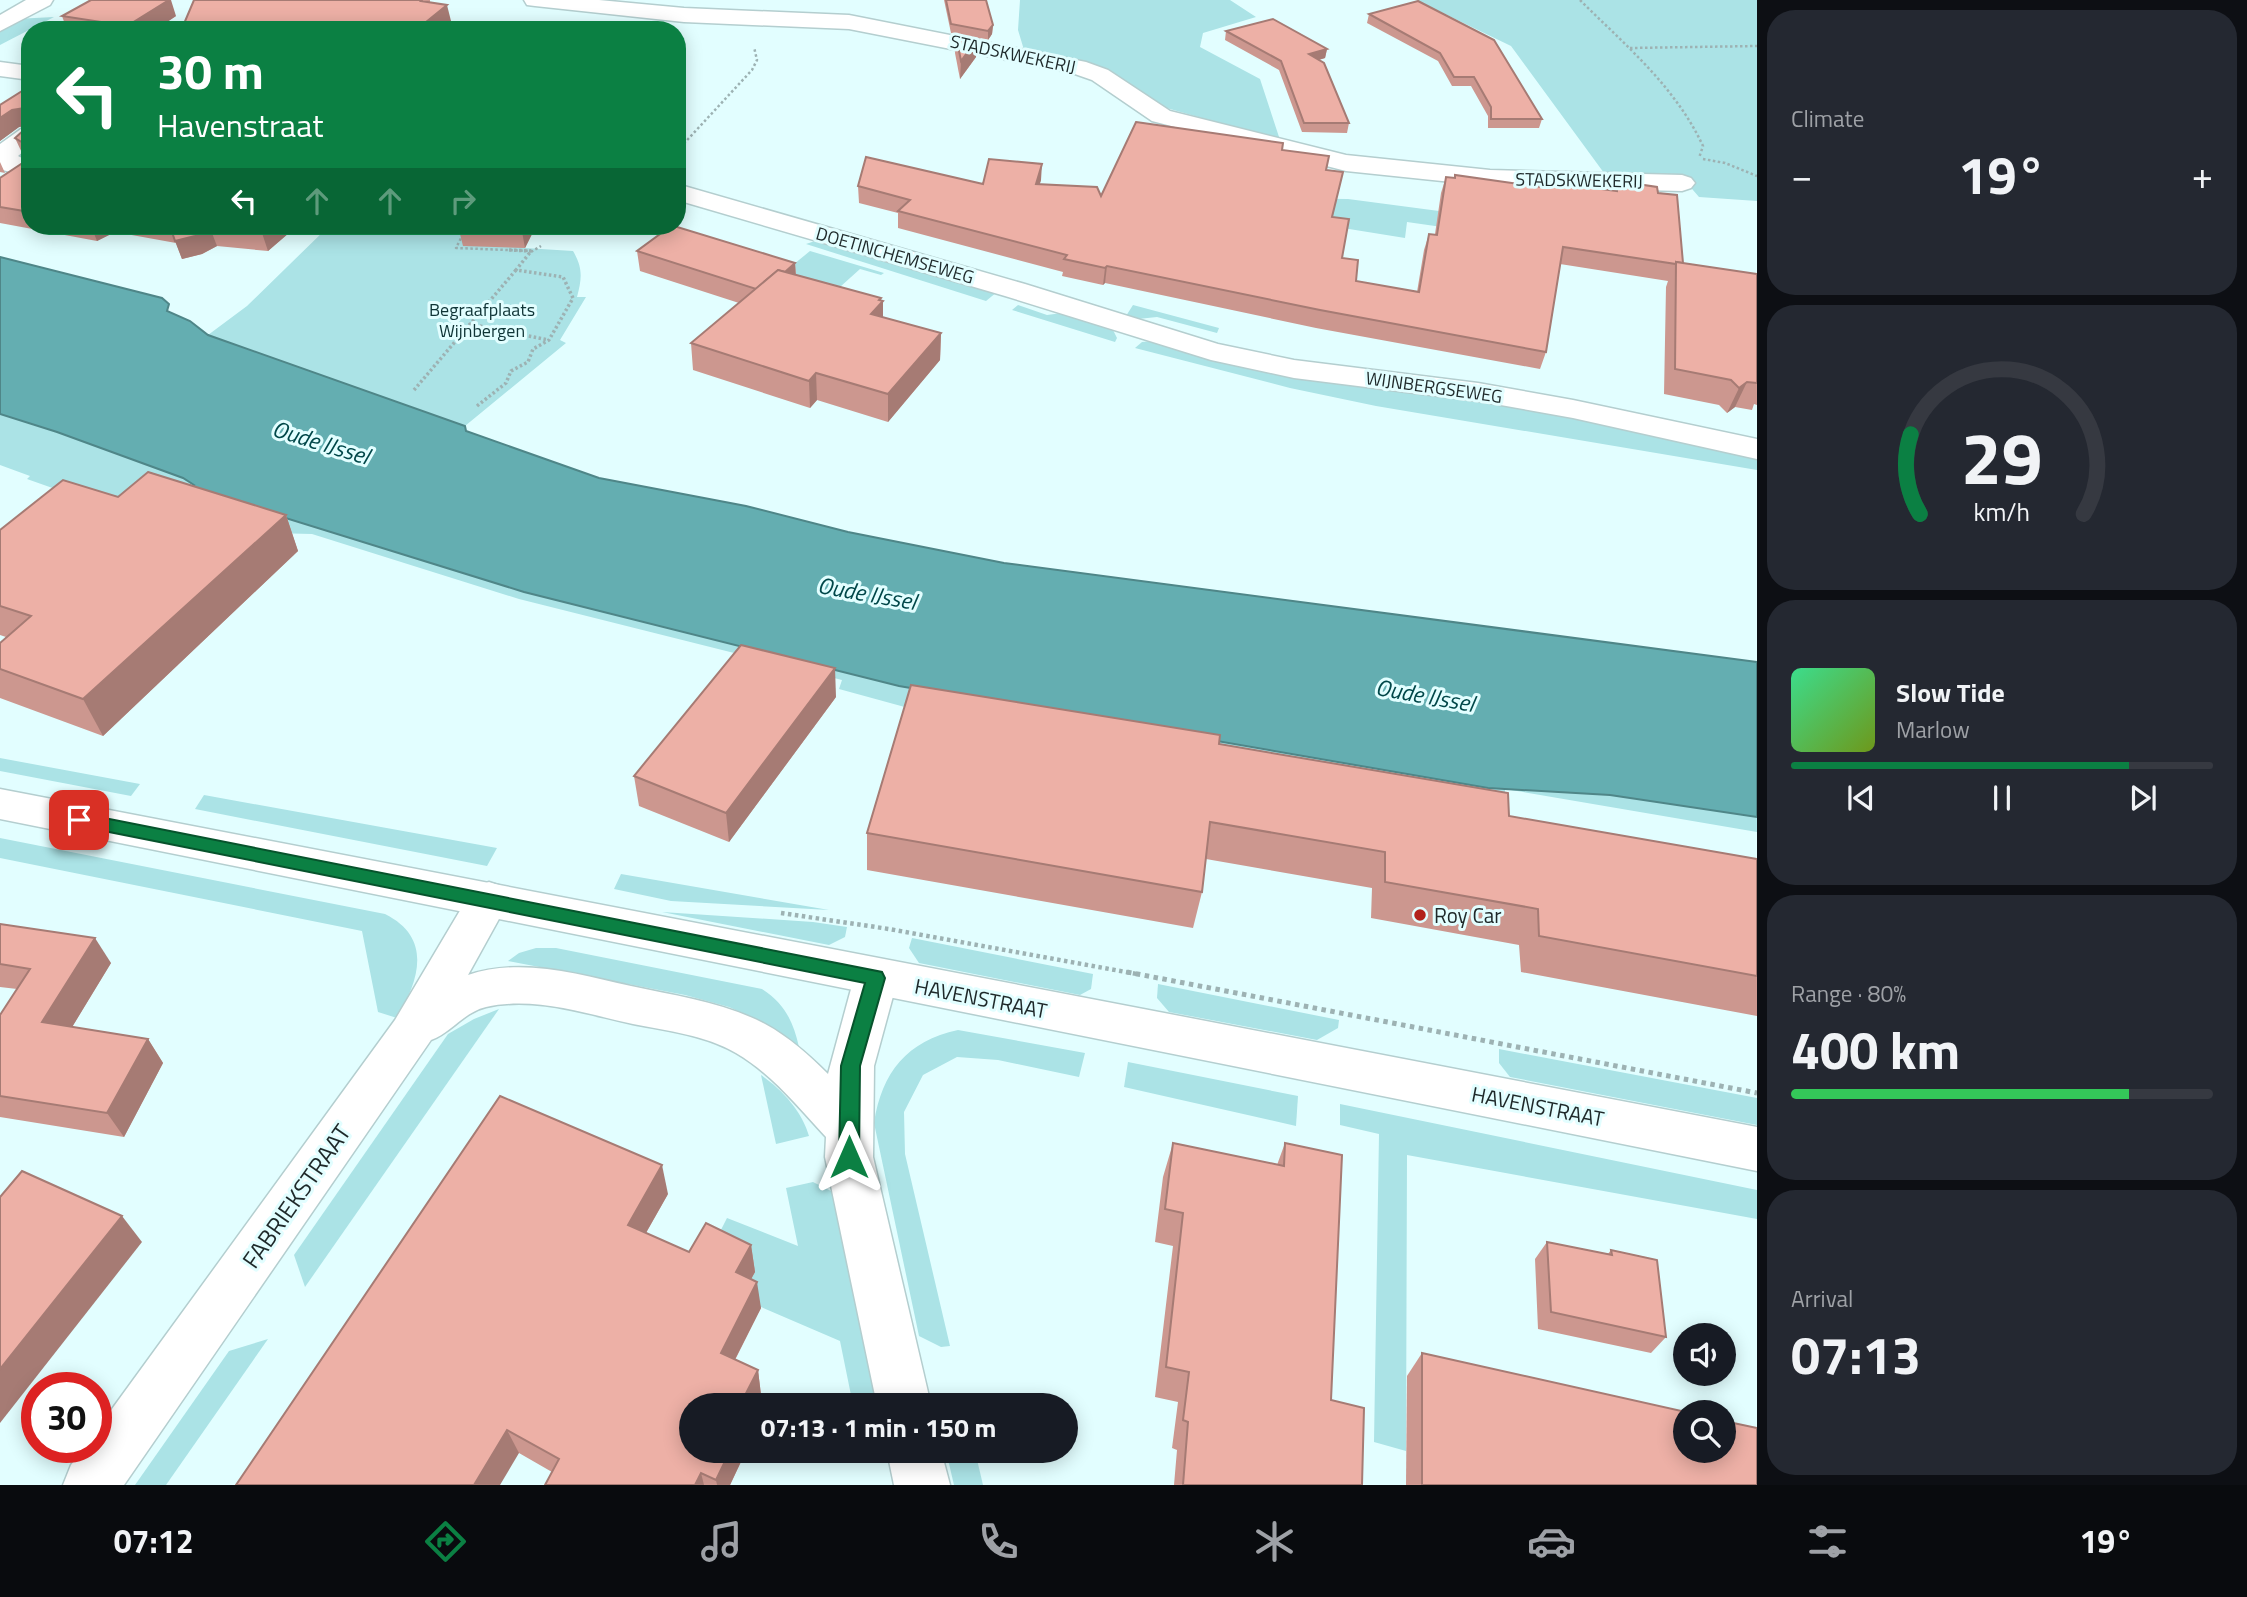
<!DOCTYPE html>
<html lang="en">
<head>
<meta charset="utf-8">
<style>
  body { margin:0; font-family:"Titillium Web",sans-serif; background:#242831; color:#f1f3f6; height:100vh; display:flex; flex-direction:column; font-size:26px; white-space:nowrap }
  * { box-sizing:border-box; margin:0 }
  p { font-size:23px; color:#9ea1a6 }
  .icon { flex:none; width:38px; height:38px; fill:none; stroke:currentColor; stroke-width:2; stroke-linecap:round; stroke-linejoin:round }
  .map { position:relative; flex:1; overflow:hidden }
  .side { display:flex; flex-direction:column; gap:10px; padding:10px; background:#0d0f14; width:490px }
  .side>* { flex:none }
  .top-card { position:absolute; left:21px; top:21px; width:665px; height:214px; border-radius:28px; box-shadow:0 4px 18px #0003; background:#0b8043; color:#fff; overflow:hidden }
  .tools { position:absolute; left:1673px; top:1323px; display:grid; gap:14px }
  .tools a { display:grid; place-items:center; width:63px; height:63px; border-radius:50%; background:#171b24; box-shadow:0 4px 18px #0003; font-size:35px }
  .speed { position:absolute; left:21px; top:1372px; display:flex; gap:14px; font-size:35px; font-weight:700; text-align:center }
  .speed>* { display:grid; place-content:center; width:91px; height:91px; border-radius:50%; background:#171b24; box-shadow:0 4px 18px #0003; line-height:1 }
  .speed .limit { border:10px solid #d22; background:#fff; color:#111 }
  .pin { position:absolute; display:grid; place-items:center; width:60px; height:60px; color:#fff; margin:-30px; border-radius:14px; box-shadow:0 4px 10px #0006 }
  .me { position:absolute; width:77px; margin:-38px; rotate:0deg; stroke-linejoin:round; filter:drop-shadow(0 0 5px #0008) }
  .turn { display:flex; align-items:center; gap:24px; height:147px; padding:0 21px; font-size:32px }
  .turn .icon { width:91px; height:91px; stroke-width:2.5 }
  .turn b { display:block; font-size:49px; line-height:60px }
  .lanes { display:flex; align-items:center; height:66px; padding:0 21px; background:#0003; justify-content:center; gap:35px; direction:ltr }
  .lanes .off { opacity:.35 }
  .big { font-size:52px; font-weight:700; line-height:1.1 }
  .side .widget { flex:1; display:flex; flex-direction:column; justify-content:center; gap:10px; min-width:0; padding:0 24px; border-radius:28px; background:#242831 }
  .side .dial { align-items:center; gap:0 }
  .dial svg { height:182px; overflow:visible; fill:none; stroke:#363941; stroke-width:7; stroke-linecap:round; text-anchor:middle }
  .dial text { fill:#f1f3f6; stroke:none }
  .song { display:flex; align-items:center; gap:21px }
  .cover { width:84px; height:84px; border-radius:10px; background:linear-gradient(135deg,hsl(150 70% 55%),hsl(80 70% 35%)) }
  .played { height:7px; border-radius:4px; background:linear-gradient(90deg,#0b8043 80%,#363941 80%) }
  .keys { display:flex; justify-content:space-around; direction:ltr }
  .heat { display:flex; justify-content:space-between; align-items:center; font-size:38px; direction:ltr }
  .charge { height:10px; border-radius:5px; background:linear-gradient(90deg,#34c759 80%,#363941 0) }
  .trip { position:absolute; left:679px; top:1393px; width:399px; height:70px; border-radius:35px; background:#171b24; box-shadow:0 4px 18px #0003; font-weight:700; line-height:70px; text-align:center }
  .tabs { display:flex; height:112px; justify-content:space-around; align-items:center; background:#090b0e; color:#9ea1a6 }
  .tabs .icon { width:49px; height:49px }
  .tabs .active { color:#0b8043 }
  .tabs b { font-size:32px; color:#f1f3f6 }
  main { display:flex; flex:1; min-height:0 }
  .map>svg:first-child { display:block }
</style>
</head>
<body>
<main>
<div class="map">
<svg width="1757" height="1485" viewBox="0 0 1757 1485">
  <rect width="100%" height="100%" fill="#e2feff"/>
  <g fill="#abe3e6">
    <polygon points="1020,0 1230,0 1256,17 1203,33 1200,47 1260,79 1280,140 1163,107 1110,70 1091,63 1024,50 1018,30"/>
    <polygon points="1416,0 1757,0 1757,201 1699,197 1680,175 1604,173 1511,46"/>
    <polygon points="54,17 0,45 0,28 15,19"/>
    <polygon points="1150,197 1348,199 1439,211 1442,227 1407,222 1405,238"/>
    <path d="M329,226L471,228L525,248L573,251C583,268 582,278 577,297H586L560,340L566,343L465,426L208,335L247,306Z"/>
    <polygon points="818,240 997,292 986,301 806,244"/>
    <polygon points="810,251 884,273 881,275 860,269 801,322 776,270 788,269"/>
    <polygon points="1018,305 1047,315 1062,313 1112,328 1117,338 1115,342 1012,310"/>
    <polygon points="1133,305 1219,328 1217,333 1157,317 1138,319 1126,316"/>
    <polygon points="1153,341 1546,411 1757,457 1757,470 1376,406 1290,388 1135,348 1142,342"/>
    <polygon points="0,414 57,432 183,478 205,493 524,592 899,686 1488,788 1610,795 1757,817 1757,832 1505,789 1505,820 912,709 839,689 842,680 519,599 312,534 270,533 92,502 27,479 30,476 0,465"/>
    <polygon points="0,758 140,784 131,796 0,771"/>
    <polygon points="204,795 497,848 487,866 195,809"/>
    <path d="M0,838L385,914C433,938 419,980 397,1018L378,1012L362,931L0,858Z"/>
    <polygon points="621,874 829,910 671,901 614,889"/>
    <polygon points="662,912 813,922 847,927 845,937 829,945"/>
    <polygon points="912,938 1093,974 1091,989 1080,995 919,963 909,948"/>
    <path d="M536,948H556L762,989C785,1004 793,1021 799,1047L753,1018L729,1007L685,995L508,961L519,953Z"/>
    <polygon points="1158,984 1339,1020 1338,1028 1317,1040 1169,1012 1157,998"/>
    <polygon points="499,1009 305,1287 294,1255 448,1034 474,1019"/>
    <path d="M958,1030L1085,1053L1079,1077L998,1060L957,1057L923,1075L904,1112L905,1154L950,1346L941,1347L919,1336L874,1123C882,1072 907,1041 958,1030Z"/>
    <polygon points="1499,1049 1757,1098 1757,1125 1510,1077 1499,1063"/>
    <polygon points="1128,1062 1298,1096 1296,1126 1124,1087"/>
    <path d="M761,1075C783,1090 802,1112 809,1136L776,1144Z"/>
    <polygon points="1340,1104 1757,1190 1757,1219 1407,1155 1406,1451 1374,1442 1379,1134 1340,1125"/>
    <polygon points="813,1182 833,1192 877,1405 853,1405 840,1341 696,1279 727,1218 798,1246 786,1188"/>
    <polygon points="268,1339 166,1485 135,1485 229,1351"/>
    <polygon points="946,1451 975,1451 983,1485 954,1485"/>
  </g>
  <polygon fill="#64aeb1" stroke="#4f8688" stroke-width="2" points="0,257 162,298 169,304 167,311 190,321 208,335 465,426 466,431 599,478 746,506 848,532 1004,563 1757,662 1757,817 1610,795 1488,788 899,686 524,592 205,493 175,501 194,485 183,478 57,432 0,414"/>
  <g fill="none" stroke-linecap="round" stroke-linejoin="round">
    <g stroke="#b4cecf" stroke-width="3">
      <g id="minor">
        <polygon points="26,0 53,0 50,5 0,31 0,15"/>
        <polygon points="524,0 599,0 684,8 849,15 1086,62 1108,70 1170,111 1346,155 1490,170 1682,175 1691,178 1695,183 1691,188 1682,191 1490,186 1346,171 1152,121 1092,80 1072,73 849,29 684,22 535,6 527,5"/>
        <polygon points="30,127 30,146 18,156 30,162 30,178 3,170 0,168 0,144 21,129"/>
        <path d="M489,882L504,887L510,899L468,975C521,957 578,974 631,986C677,996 723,1002 765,1024C789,1037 809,1055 828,1074L854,978L860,965L876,960L892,965L898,978L874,1066L873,1157L931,1405H877L825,1157L826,1137C798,1107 772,1074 736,1053C705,1035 668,1031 633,1024C586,1014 535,996 486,1007C464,1012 451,1033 431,1040L124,1485H63L71,1465L85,1447H96V1431L395,1020L474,887Z"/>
        <polygon points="887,1451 941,1451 950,1485 894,1485"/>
      </g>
    </g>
    <g stroke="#b4cecf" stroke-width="3">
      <g id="tertiary">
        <polygon points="0,62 30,66 30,80 0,76"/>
        <polygon points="677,184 1025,284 1218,344 1294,360 1478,383 1573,400 1757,439 1757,459 1573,418 1478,401 1294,378 1211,360 1005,296 677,200"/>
        <polygon points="0,789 1757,1127 1757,1171 0,819"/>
      </g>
    </g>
    <g stroke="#9db2b3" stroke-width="2.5" stroke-dasharray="2.5 2.5" stroke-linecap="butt">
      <path d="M1580,0C1626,46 1675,86 1703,146L1699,158"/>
      <polyline points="1630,48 1757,46"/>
      <polyline points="677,151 752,70 757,60 754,47"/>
      <polyline points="1703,159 1725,163 1757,176"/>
      <polyline points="463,234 456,248 531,251"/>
      <polyline points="531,252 541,246"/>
    </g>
    <g stroke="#9db2b3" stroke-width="3.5" stroke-dasharray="2.5 2.5" stroke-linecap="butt">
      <polyline points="509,250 531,251"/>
      <polyline points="470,324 548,340"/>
      <polyline points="414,390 516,270"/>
      <polyline points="477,406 506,383 511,371 528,362 533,349 549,340 573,298 563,277 516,270 532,250"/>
    </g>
    <polyline stroke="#9db2b3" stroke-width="4.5" stroke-dasharray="3.5 3.5" stroke-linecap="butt" points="781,913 889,929 1137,974"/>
    <polyline stroke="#9db2b3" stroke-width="5" stroke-dasharray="4.5 4.5" stroke-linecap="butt" points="1127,972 1757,1093"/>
    <use href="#minor" fill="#fff" fill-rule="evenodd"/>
    <use href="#tertiary" fill="#fff" fill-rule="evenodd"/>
  </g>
  <g fill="#cc978f">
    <polygon points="194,0 430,0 430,3 451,21 446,25 484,30 184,30 183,26"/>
    <polygon points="944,0 986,0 993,25 992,34 988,40 951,33"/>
    <polygon points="1418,1 1542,119 1539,128 1488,128 1488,116 1471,86 1452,86 1438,61 1367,23 1369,14"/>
    <polygon points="62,16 176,16 155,30 67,30"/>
    <polygon points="1226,31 1327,49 1325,58 1319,60 1349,123 1347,133 1302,132 1279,70 1225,40"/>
    <polygon points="956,35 976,57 960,79 955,53"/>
    <polygon points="30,86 30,226 297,226 268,251 217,246 202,254 182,259 176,243 115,232 97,241 0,223 0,178 24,162 25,157 23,155 15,138 25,129 25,126 19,127 0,141 0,105"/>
    <polygon points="1282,150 1329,156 1326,170 1333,217 1342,258 1356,281 1417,292 1424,250 1429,234 1435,234 1441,193 1446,177 1534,186 1536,180 1614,191 1617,181 1658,193 1683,263 1757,274 1757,405 1754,404 1752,410 1735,407 1727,413 1719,405 1664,394 1666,287 1668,281 1560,264 1546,352 1540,369 1316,328 1105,283 1103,285 1062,276 1063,272 898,228 898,213 859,203 858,186 983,184 1041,180 1039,185 1101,196"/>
    <polygon points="0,162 5,173 0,172"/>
    <polygon points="458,226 536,226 525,248 463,246"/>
    <polygon points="637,251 795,263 796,275 881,301 883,317 941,333 940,360 888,422 817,400 810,408 693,370 691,343 739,303 640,271"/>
    <polygon points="118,497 286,515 298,551 103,736 0,698 0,643 6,637 0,635 0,530"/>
    <polygon points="836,697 729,842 639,806 634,776"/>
    <polygon points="1219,744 1509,816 1757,859 1757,1016 1521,972 1519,945 1371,918 1372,888 1206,859 1202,892 1193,928 867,870 867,833"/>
    <polygon points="0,924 111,963 72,1027 148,1039 163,1063 124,1137 0,1117 0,1015 17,989 0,987"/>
    <polygon points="1173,1143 1277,1165 1285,1143 1331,1400 1362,1485 1174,1485 1177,1450 1172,1448 1178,1402 1155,1397 1173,1246 1155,1242 1163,1177"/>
    <polygon points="668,1194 646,1233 689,1252 751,1245 755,1272 751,1279 761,1308 735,1360 758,1370 761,1395 691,1451 746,1451 730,1485 545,1485 552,1472 519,1453 236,1485"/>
    <polygon points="1547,1242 1608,1254 1611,1250 1666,1337 1651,1353 1538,1329 1535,1259"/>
    <polygon points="1422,1353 1757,1485 1406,1485 1407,1376"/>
  </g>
  <g fill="#a67b74">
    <polygon points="169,0 171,0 176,16 155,30 128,30 127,26"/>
    <polygon points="447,5 451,21 440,30 426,22"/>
    <polygon points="993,25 992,34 988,40 988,31"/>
    <polygon points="977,39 976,57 960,79 961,61"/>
    <polygon points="1327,49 1325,58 1307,63 1309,54"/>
    <polygon points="25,108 30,125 19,127 0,141 0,118 12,110"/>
    <polygon points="1042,164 1041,180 1035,201 1036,184"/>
    <polygon points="91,226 112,226 115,232 97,241"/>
    <polygon points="270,226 297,226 268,251 262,233"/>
    <polygon points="521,226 536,226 525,248"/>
    <polygon points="210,228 217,246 202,254 182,259 175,241"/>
    <polygon points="795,263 796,283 762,291"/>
    <polygon points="1107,266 1105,283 1103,285 1105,268"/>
    <polygon points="881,298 881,303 883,301 883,328 871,314"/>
    <polygon points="941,333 940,360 888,422 888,394"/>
    <polygon points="816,373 817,400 810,408 809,381"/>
    <polygon points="1747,382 1735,407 1727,413 1739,388"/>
    <polygon points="286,515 298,551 103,736 83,699"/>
    <polygon points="835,668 836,697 729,842 726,813"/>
    <polygon points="95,938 111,963 60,1047 42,1022"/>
    <polygon points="148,1039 163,1063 124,1137 107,1113"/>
    <polygon points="662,1165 668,1194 635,1252 628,1225"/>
    <polygon points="122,1216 142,1242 0,1423 0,1369"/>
    <polygon points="751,1245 755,1272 740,1299 736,1272"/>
    <polygon points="757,1282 761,1308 725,1379 721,1353"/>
    <polygon points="758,1370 761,1395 756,1405 740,1405"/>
    <polygon points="507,1430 519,1453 500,1485 474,1485"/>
    <polygon points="730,1451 746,1451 730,1485 717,1485 716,1480"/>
    <polygon points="701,1473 704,1485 695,1485"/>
  </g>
  <g fill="#edb0a6" stroke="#a67b74" stroke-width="2">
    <polygon points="91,0 169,0 127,26 62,16"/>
    <polygon points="194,0 422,0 421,1 447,5 426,22 484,30 211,30 183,26"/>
    <polygon points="946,0 986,0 993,25 988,31 951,24"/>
    <polygon points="1418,1 1494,40 1542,119 1491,119 1491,107 1474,77 1454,77 1440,53 1369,14"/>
    <polygon points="1273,19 1327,49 1309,54 1324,63 1349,123 1304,123 1281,61 1226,31"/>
    <polygon points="956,35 977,39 961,61"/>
    <polygon points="30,86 30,212 0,207 0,178 24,162 25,144 15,138 25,129 25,108 12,110 0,118 0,105"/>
    <polygon points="1136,122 1283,143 1282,150 1329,156 1326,170 1343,172 1332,217 1349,219 1342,258 1358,260 1356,281 1419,292 1429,234 1437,235 1446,177 1455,178 1455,175 1541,187 1536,180 1617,191 1617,181 1657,187 1658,193 1677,195 1683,263 1676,262 1676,264 1563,247 1546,352 1320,310 1107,266 1105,268 1064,259 1067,255 898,211 910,200 858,186 866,157 983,184 989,159 1042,164 1036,184 1097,187 1101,196"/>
    <polygon points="170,226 270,226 262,233 210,228 195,236 175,241"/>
    <polygon points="671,226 674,226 795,263 785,272 778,270 756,289 637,251"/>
    <polygon points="1676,262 1757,274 1757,383 1747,382 1739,388 1731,380 1675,369"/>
    <polygon points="778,270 881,298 879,300 883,301 871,314 941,333 888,394 816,373 809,381 691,343"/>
    <polygon points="148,472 286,515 83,699 0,669 0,643 31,616 0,606 0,530 63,480 118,497"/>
    <polygon points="741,645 835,668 726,813 634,776"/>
    <polygon points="911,685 1220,735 1219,744 1508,793 1509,816 1757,859 1757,976 1539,936 1538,909 1385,882 1385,852 1210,822 1202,892 867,833"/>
    <polygon points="0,924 95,938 42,1022 148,1039 107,1113 0,1096 0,1015 30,969 0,964"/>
    <polygon points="500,1096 662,1165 628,1225 689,1252 706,1223 751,1245 736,1272 757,1282 721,1353 758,1370 740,1405 691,1405 691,1451 730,1451 716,1480 701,1473 695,1485 545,1485 559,1459 507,1430 474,1485 236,1485"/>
    <polygon points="1173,1143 1284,1166 1285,1143 1342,1155 1331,1400 1364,1408 1362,1485 1183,1485 1188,1422 1183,1420 1189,1372 1166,1367 1183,1213 1165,1209"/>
    <polygon points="22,1171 122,1216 0,1369 0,1197"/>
    <polygon points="1547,1242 1612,1255 1611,1250 1657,1260 1666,1337 1551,1312"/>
    <polygon points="1422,1353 1686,1412 1685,1451 1724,1451 1724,1421 1757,1428 1757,1485 1422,1485"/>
  </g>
  <polygon fill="#0b8043" stroke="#07532c" stroke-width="2" points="79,813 882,972 885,978 860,1066 859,1157 856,1164 849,1167 842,1164 839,1157 841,1066 865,983 79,826 71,820"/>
  <circle fill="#b2221b" stroke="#e2feff" stroke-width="2.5" cx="1420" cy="915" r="7"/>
  <g text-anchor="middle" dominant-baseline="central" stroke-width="6" stroke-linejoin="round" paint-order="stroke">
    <g font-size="18" fill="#1e2829" stroke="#e2feff">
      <text transform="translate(1013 54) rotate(12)">STADSKWEKERIJ</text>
      <text transform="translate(1579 180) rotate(1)">STADSKWEKERIJ</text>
      <text transform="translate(895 255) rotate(16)">DOETINCHEMSEWEG</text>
      <text transform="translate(1434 387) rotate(8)">WIJNBERGSEWEG</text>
    </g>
    <g font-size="18" fill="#0f3436" stroke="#e2feff">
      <text x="482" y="309">Begraafplaats<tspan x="482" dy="21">Wijnbergen</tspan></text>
    </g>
    <g font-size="21" fill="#1e2829" stroke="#e2feff" text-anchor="start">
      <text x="1434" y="915">Roy Car</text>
    </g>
    <g font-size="21" fill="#1e2829" stroke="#e2feff">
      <text transform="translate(981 998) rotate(11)">HAVENSTRAAT</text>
      <text transform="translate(1538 1106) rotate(11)">HAVENSTRAAT</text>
    </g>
    <g font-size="23" font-style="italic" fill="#004749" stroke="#e2feff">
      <text transform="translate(321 442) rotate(17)">Oude IJssel</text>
      <text transform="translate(867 593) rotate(10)">Oude IJssel</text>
      <text transform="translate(1425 695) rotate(10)">Oude IJssel</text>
    </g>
    <g font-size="24" fill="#1e2829" stroke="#e2feff">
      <text transform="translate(296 1196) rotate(-55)">FABRIEKSTRAAT</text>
    </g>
  </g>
</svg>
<div class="tools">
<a><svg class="icon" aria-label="sound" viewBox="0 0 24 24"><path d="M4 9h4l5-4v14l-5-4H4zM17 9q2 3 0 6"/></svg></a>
<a><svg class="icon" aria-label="search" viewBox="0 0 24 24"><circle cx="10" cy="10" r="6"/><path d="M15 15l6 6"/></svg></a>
</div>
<div class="speed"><div class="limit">30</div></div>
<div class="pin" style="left:79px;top:820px;background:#d93025"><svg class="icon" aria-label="arrive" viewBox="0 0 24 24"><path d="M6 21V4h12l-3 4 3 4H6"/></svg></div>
<svg class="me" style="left:849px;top:1157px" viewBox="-20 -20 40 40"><path d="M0-17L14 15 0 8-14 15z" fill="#0b8043" stroke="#fff" stroke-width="4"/></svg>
<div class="trip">07:13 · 1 min · 150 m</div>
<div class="top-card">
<div class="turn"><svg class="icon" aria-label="left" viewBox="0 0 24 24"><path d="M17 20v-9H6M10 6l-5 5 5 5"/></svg><div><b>30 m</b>Havenstraat</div></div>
<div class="lanes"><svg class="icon" aria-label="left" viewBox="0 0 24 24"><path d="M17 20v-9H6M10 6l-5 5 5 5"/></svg><svg class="icon off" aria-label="ahead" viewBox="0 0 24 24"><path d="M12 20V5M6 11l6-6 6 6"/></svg><svg class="icon off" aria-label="ahead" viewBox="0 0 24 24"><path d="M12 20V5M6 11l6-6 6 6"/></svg><svg class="icon off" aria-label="right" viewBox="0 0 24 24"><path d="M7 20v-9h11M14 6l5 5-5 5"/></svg></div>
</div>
</div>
<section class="side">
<div class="widget"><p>Climate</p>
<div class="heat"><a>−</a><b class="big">19°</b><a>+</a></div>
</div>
<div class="widget dial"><svg viewBox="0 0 100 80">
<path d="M14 69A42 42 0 1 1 86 69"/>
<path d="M14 69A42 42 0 0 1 10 34" stroke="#0b8043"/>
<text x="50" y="56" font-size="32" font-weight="700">29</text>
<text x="50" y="72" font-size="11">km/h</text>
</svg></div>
<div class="widget">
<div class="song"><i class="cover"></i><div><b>Slow Tide</b><p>Marlow</p></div></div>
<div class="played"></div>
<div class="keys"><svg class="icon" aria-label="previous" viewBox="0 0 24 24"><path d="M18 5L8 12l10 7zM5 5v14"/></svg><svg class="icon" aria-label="pause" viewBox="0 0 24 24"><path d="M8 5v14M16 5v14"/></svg><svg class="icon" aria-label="next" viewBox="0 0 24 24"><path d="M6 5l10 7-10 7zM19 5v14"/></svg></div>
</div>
<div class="widget"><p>Range · 80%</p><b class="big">400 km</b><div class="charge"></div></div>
<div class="widget"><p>Arrival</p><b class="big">07:13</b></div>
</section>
</main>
<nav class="tabs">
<b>07:12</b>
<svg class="icon active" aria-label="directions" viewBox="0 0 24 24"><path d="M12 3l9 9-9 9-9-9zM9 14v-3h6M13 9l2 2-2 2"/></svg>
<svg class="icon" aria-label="music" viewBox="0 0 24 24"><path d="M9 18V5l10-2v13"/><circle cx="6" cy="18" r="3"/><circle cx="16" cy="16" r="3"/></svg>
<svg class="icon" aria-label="phone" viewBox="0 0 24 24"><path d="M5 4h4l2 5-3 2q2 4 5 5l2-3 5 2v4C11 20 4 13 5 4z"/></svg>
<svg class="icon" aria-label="climate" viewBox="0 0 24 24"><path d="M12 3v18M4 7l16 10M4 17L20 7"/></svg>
<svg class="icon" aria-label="car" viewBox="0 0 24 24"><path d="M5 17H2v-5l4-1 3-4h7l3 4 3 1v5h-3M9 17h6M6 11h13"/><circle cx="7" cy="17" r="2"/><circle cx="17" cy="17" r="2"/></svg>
<svg class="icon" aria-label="filters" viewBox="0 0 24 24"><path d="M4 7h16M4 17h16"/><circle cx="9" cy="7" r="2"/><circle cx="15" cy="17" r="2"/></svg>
<b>19°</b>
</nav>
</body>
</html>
